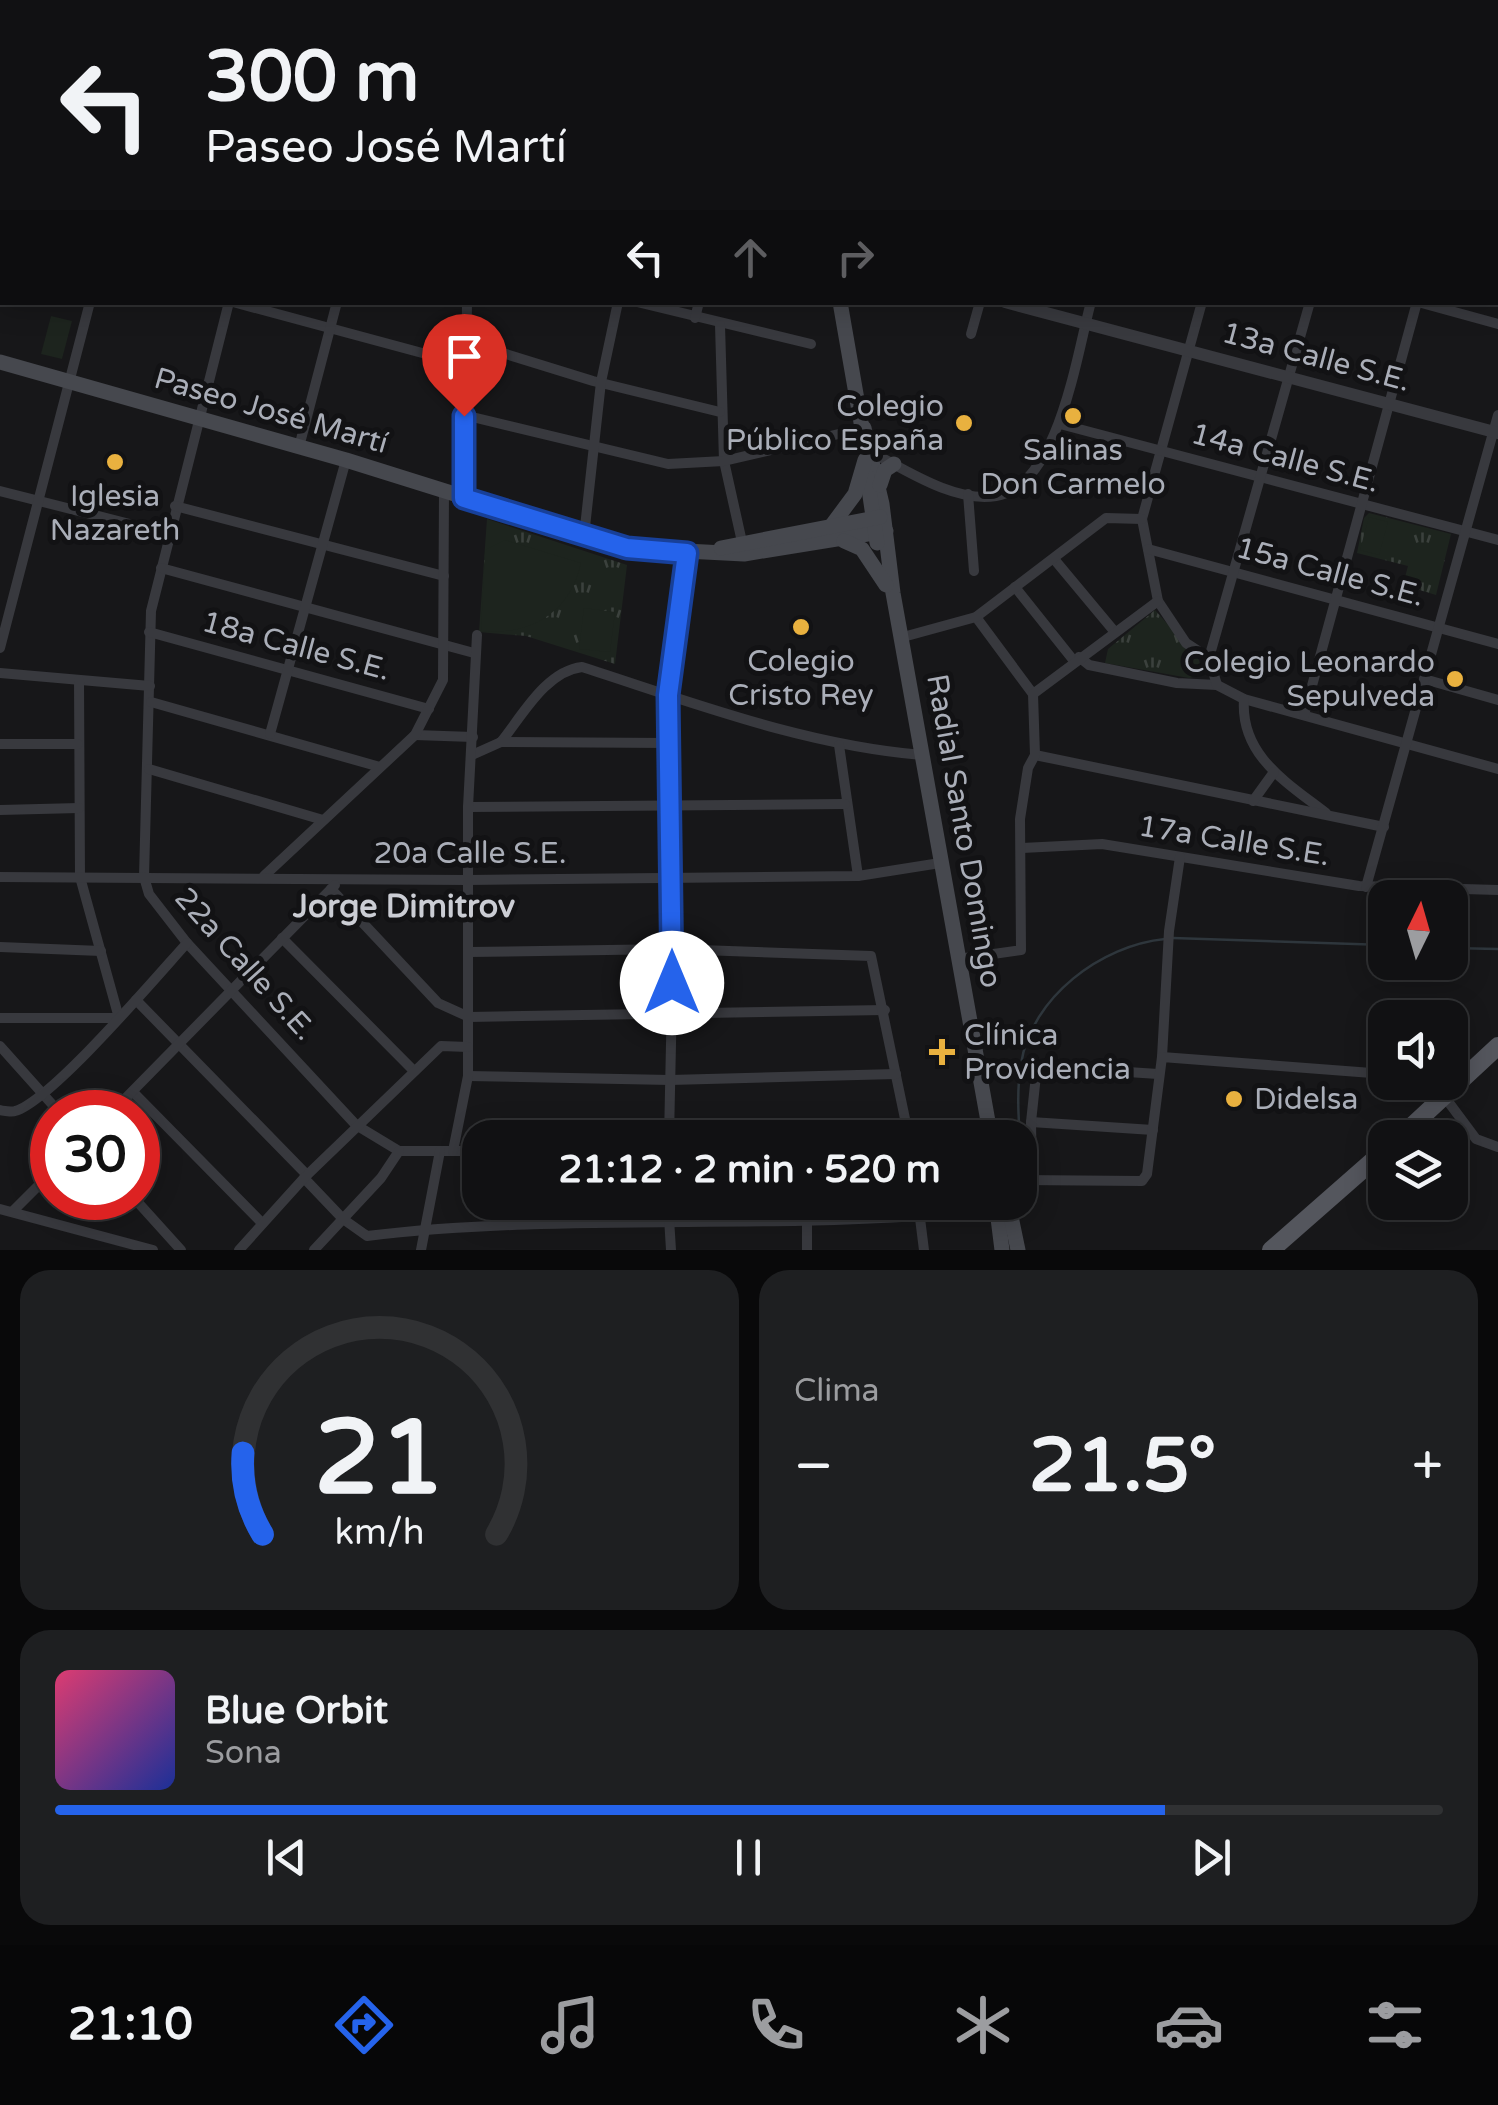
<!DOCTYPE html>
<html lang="es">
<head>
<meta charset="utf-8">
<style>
  body { margin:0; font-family:"Varela Round",sans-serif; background:#1e1f21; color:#f1f3f6; height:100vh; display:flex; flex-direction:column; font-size:38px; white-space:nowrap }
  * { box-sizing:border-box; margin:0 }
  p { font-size:32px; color:#9c9da0 }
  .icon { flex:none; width:55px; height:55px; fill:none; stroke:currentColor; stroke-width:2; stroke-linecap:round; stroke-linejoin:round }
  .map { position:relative; height:1250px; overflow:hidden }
  .drawer { display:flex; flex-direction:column; gap:20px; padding:20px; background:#09090a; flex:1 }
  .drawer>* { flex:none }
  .hud { position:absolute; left:0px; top:0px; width:1500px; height:305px; box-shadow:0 5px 25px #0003,0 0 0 2px #303133; background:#111113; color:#f1f3f6; overflow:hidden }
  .needle { width:65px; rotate:5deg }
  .controls { position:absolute; left:1368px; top:880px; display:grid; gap:20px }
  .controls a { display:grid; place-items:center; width:100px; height:100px; border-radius:20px; background:#111113; box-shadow:0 5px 25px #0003,0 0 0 2px #303133; font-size:50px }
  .speed { position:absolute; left:30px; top:1090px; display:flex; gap:20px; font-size:50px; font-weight:700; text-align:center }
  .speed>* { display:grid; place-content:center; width:130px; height:130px; border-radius:50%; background:#111113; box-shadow:0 5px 25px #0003,0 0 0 2px #303133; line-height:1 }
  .speed .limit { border:15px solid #d22; background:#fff; color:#111 }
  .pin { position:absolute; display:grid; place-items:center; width:85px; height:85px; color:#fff; margin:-102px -42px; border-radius:50% 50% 50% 0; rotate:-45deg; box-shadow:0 0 10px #0007 }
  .pin .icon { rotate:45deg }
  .me { position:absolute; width:110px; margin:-55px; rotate:0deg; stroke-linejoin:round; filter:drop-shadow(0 0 8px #0008) }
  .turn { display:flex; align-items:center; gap:35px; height:210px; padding:0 40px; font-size:45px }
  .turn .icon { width:130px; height:130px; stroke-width:2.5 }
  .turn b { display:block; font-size:70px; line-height:85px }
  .lanes { display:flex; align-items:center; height:95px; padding:0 40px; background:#0003; justify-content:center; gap:50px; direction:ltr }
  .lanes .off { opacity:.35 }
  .big { font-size:75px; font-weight:800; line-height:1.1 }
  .drawer .tile { flex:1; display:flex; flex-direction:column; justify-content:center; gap:15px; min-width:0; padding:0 35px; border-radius:30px; background:#1e1f21 }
  .drawer .dial { align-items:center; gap:0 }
  .dial svg { height:260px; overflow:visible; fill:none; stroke:#303133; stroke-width:7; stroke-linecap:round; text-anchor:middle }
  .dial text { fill:#f1f3f6; stroke:none }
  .song { display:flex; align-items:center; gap:30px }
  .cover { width:120px; height:120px; border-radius:15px; background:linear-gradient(135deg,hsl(340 70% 55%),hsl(230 70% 35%)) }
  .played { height:10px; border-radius:5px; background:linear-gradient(90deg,#2563eb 80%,#303133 80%) }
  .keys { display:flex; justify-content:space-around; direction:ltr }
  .heat { display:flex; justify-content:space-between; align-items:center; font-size:55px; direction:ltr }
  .drawer .tiles { flex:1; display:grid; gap:20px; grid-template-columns:1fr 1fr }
  .tile:last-child { grid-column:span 2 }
  .trip { position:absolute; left:462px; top:1120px; width:575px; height:100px; border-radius:30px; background:#111113; box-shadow:0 5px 25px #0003,0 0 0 2px #303133; font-weight:800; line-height:100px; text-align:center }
  .tabs { display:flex; height:160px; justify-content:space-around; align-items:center; background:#070708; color:#9c9da0 }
  .tabs .icon { width:70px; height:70px }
  .tabs .current { color:#2563eb }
  .tabs b { font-size:45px; color:#f1f3f6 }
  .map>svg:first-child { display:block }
</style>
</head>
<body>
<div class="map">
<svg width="1498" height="1250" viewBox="0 0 1498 1250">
  <defs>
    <pattern id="park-tufts" width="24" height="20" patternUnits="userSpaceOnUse" patternTransform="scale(2.5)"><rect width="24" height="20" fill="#1d241e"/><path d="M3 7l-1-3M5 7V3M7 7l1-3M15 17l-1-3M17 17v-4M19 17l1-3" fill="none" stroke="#3b413d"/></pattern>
  </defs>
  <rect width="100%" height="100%" fill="#171719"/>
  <g fill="url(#park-tufts)">
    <polygon points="1369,513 1451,534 1436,595 1403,585 1408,566 1357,553 1364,518"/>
    <polygon points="487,519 627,565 615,664 526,636 479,632"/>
    <polygon points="1155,610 1199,660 1202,675 1189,678 1105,663 1108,649"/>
  </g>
  <g fill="#1d241e">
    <polygon points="51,316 72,321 62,359 41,354"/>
    <polygon points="1369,517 1388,522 1379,555 1360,550"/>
    <path d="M505,540L581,563C570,613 530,636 481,631L485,550Z"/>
    <polygon points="584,608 615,612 610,652 579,649"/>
  </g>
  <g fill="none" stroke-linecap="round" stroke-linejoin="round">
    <g stroke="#2e363c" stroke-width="2.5">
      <polyline points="1173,938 1385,945"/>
      <polyline points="1450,948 1498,949"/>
      <path d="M1024,1173C1020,1137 1015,1100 1021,1064C1031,997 1102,945 1165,939"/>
    </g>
    <g stroke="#38393e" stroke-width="10">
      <polyline points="60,0 70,2"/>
      <polyline points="1104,0 1113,2"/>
      <polyline points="1463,0 1469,2"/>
      <polyline points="79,2 79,0"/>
      <polyline points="171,2 172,0"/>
      <polyline points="457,2 458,0"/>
      <polyline points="520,2 520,0"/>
      <polyline points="598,2 598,0"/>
      <polyline points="853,2 854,0"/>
      <polyline points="961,2 962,0"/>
      <polyline points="1064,2 1064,0"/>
      <polyline points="1171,2 1172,0"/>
      <polyline points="1282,2 1283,0"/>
      <polyline points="1392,2 1393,0"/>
      <polyline points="0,111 2,111"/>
      <polyline points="0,237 2,238"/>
      <polyline points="0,300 2,290"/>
      <polyline points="229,302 151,611 144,877 149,894 187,943 356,1125 399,1151 480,1151"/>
      <polyline points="233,302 463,364"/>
      <polyline points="637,302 811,344"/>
      <polyline points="1202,302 1142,519 1158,601 1186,643 1209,658"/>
      <polyline points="1418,302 1498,324"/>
      <polyline points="695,318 699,302"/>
      <polyline points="720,325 724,461 742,542"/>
      <polyline points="971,334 980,302"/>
      <polyline points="464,341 593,381 720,412"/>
      <polyline points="464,415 668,464 724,461 864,428"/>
      <polyline points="1060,424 1498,540"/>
      <polyline points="299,447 337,302"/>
      <path d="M873,453C907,471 956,503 996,496C1059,486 1077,352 1091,302"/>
      <polyline points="0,491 169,534"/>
      <polyline points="968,494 974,571"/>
      <polyline points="465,498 467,302"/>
      <polyline points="175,506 444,576"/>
      <polyline points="584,536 601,382 618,302"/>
      <polyline points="1148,549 1498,644"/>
      <polyline points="1054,559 1114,631"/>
      <polyline points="161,568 474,653"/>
      <polyline points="1015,587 1074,661"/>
      <polyline points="976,617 1033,694"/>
      <polyline points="149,632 429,709"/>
      <polyline points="903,637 976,617 1106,518 1142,519"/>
      <polyline points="0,648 90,302"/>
      <polyline points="1079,657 1089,665 1177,683 1217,685 1244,699 1498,769"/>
      <polyline points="0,673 150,686"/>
      <polyline points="1424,679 1498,700"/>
      <polyline points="79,680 80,877 119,1018"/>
      <polyline points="1217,685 1209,658 1310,302"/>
      <path d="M1244,699C1240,755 1286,782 1326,813"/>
      <polyline points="151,702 380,767"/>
      <polyline points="1304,715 1417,302"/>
      <polyline points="270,734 346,460"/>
      <polyline points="415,735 473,737"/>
      <path d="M501,742C522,716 546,671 582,667C694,703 804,745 922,755"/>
      <polyline points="0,744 78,744"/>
      <polyline points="839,745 858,876"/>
      <polyline points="472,755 501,742 669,743"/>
      <polyline points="1035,755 1384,827"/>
      <polyline points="149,769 323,820"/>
      <polyline points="1253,801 1274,772"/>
      <polyline points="468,807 845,804"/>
      <polyline points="0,810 79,808"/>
      <polyline points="1022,848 1102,844 1359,886 1498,890"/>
      <polyline points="264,876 415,735 443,680 444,492"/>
      <polyline points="0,877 468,880 858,876 940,863"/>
      <polyline points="1366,887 1498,415"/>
      <polyline points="331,889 438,1003 469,1017 885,1010"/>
      <polyline points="282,938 414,1071"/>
      <polyline points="0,947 101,951"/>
      <polyline points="469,952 673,949 871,956 909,1138"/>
      <polyline points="958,959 1021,950 1020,819 1028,768 1035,755 1033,694 1158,601"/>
      <polyline points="136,1000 307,1175"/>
      <polyline points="0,1018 118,1018"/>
      <polyline points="0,1046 59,1112"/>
      <polyline points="1162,1057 1169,931 1180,857"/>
      <polyline points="468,1076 670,1080 896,1074"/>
      <polyline points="133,1092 261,1222"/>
      <polyline points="1444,1096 1476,1139 1498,1147"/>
      <path d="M0,1110C2,1111 13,1112 15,1111C51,1101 157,976 187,943"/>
      <polyline points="112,1112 335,885"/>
      <polyline points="1031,1122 1153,1130"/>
      <polyline points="669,1138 673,949 668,695 687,553"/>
      <polyline points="453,1151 468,1076 468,807 477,635"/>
      <path d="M304,1178L343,1219L367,1236C549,1214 736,1228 919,1216"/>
      <polyline points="1032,1179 1031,1122 1037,1066 1158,1074"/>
      <polyline points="1020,1180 1142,1181 1147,1174 1162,1057 1385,1074"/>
      <polyline points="134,1198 181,1250"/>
      <polyline points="668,1202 671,1250"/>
      <polyline points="918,1202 924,1250"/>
      <polyline points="0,1209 153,1250"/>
      <polyline points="12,1212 52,1172"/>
      <polyline points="239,1250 304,1178 441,1046 468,1047"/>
      <polyline points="314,1250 381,1178 399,1151"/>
      <polyline points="421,1250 440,1151"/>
      <polyline points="807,1250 807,1202"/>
    </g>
    <polyline stroke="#38393e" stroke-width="12" points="1005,302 1498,433"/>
    <g stroke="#46484e" stroke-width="15">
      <polyline points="804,0 805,2"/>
      <polyline points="840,302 863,434"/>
      <polyline points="0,362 346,460 627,548 744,554 886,531"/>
      <polyline points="864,428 882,504 893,593 991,1138"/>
      <polyline points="867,476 877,543"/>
      <polyline points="880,485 885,470 894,464"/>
      <polyline points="832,525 855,494 865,460"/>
      <polyline points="844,541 862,549 886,585"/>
      <polyline points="721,548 880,517"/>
      <polyline points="996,1202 1002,1250"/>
      <polyline points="1008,1202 1018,1250"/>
    </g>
    <g stroke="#54565d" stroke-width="18">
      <polyline points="1399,1138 1498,1046"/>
      <polyline points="1271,1250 1385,1150"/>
    </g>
  </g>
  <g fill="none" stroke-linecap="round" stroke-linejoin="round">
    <g stroke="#184099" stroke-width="25">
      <polyline id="route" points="464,416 464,498 627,548 687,553 668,695 672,983"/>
    </g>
    <use href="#route" stroke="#2563eb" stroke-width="18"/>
  </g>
  <g fill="#e9b13f" stroke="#121214" stroke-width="4">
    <circle cx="1073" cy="416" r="10"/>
    <circle cx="964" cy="423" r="10"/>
    <circle cx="115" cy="462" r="10"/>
    <circle cx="801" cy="627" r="10"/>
    <circle cx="1455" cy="679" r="10"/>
    <path d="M937 1037h10v10h10v10h-10v10h-10v-10h-10v-10h10z"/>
    <circle cx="1234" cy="1099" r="10"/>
  </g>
  <g text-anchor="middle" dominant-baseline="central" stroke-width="10" stroke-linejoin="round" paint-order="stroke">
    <g font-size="30" fill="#aaaeb8" stroke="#121214">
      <text transform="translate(1316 357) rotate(15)">13a Calle S.E.</text>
      <text transform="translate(271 411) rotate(16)">Paseo José Martí</text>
      <text transform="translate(1285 458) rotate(15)">14a Calle S.E.</text>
      <text transform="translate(1330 572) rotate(15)">15a Calle S.E.</text>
      <text transform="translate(296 646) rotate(15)">18a Calle S.E.</text>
      <text transform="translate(964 831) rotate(80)">Radial Santo Domingo</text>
      <text transform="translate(1234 841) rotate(9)">17a Calle S.E.</text>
      <text x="470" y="853">20a Calle S.E.</text>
      <text transform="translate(245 964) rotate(48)">22a Calle S.E.</text>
    </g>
    <g font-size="30" fill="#aaaeb8" stroke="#121214">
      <text x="944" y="406" text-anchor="end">Colegio<tspan x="944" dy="34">Público España</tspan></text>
      <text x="1073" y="450">Salinas<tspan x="1073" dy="34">Don Carmelo</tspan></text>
      <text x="115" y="496">Iglesia<tspan x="115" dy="34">Nazareth</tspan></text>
      <text x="801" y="661">Colegio<tspan x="801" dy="34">Cristo Rey</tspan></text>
      <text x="1435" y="662" text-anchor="end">Colegio Leonardo<tspan x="1435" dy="34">Sepulveda</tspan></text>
      <text x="964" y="1035" text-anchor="start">Clínica<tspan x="964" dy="34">Providencia</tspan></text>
      <text x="1254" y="1099" text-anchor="start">Didelsa</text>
    </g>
    <g font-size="32" font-weight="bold" fill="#cbcdd4" stroke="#121214">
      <text x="404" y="907">Jorge Dimitrov</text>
    </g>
  </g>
</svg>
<div class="controls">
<a><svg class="needle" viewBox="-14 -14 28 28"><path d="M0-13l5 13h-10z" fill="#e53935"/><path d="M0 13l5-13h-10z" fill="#9c9da0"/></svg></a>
<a><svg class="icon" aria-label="sound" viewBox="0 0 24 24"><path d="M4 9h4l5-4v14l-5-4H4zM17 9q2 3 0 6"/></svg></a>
<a><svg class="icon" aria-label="layers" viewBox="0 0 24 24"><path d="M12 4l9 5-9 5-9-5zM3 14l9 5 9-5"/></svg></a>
</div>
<div class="speed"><div class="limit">30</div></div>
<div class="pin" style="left:464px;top:416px;background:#d93025"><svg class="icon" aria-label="arrive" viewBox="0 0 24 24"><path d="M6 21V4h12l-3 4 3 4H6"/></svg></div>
<svg class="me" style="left:672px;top:983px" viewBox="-20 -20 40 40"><circle r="19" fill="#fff"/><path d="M0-13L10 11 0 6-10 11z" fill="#2563eb"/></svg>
<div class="trip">21:12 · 2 min · 520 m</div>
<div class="hud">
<div class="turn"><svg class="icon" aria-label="left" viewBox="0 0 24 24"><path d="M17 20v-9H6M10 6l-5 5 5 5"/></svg><div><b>300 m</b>Paseo José Martí</div></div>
<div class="lanes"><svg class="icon" aria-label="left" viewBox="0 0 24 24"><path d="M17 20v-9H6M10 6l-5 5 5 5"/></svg><svg class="icon off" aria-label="ahead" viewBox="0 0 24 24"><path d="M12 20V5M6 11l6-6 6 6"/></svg><svg class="icon off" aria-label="right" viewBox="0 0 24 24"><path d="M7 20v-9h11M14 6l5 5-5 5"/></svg></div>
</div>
</div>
<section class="drawer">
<div class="tiles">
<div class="tile dial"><svg viewBox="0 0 100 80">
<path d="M14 69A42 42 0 1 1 86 69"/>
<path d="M14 69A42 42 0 0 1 8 44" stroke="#2563eb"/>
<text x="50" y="56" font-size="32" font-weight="700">21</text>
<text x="50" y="72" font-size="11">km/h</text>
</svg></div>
<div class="tile"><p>Clima</p>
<div class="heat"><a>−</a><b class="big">21.5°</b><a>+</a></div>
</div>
<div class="tile">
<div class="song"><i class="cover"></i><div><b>Blue Orbit</b><p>Sona</p></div></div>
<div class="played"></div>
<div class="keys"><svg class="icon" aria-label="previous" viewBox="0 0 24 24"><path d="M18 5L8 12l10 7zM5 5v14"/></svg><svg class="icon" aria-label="pause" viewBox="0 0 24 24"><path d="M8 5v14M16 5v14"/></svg><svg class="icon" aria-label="next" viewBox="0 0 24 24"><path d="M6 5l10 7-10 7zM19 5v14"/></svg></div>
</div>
</div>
</section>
<nav class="tabs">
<b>21:10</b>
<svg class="icon current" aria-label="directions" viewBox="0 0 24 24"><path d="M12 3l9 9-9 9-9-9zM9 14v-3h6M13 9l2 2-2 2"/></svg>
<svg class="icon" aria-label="music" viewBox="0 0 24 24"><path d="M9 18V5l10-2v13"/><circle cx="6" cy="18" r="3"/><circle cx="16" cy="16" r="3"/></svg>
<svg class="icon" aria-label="phone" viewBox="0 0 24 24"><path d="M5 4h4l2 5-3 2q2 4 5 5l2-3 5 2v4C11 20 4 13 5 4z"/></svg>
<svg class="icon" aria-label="climate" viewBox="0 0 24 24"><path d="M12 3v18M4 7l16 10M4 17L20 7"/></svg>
<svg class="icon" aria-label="car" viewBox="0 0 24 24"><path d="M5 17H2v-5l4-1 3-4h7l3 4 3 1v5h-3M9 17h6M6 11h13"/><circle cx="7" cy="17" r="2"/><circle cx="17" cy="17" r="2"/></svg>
<svg class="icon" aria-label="filters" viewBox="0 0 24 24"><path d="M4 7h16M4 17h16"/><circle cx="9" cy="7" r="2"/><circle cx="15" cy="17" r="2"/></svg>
</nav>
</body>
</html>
